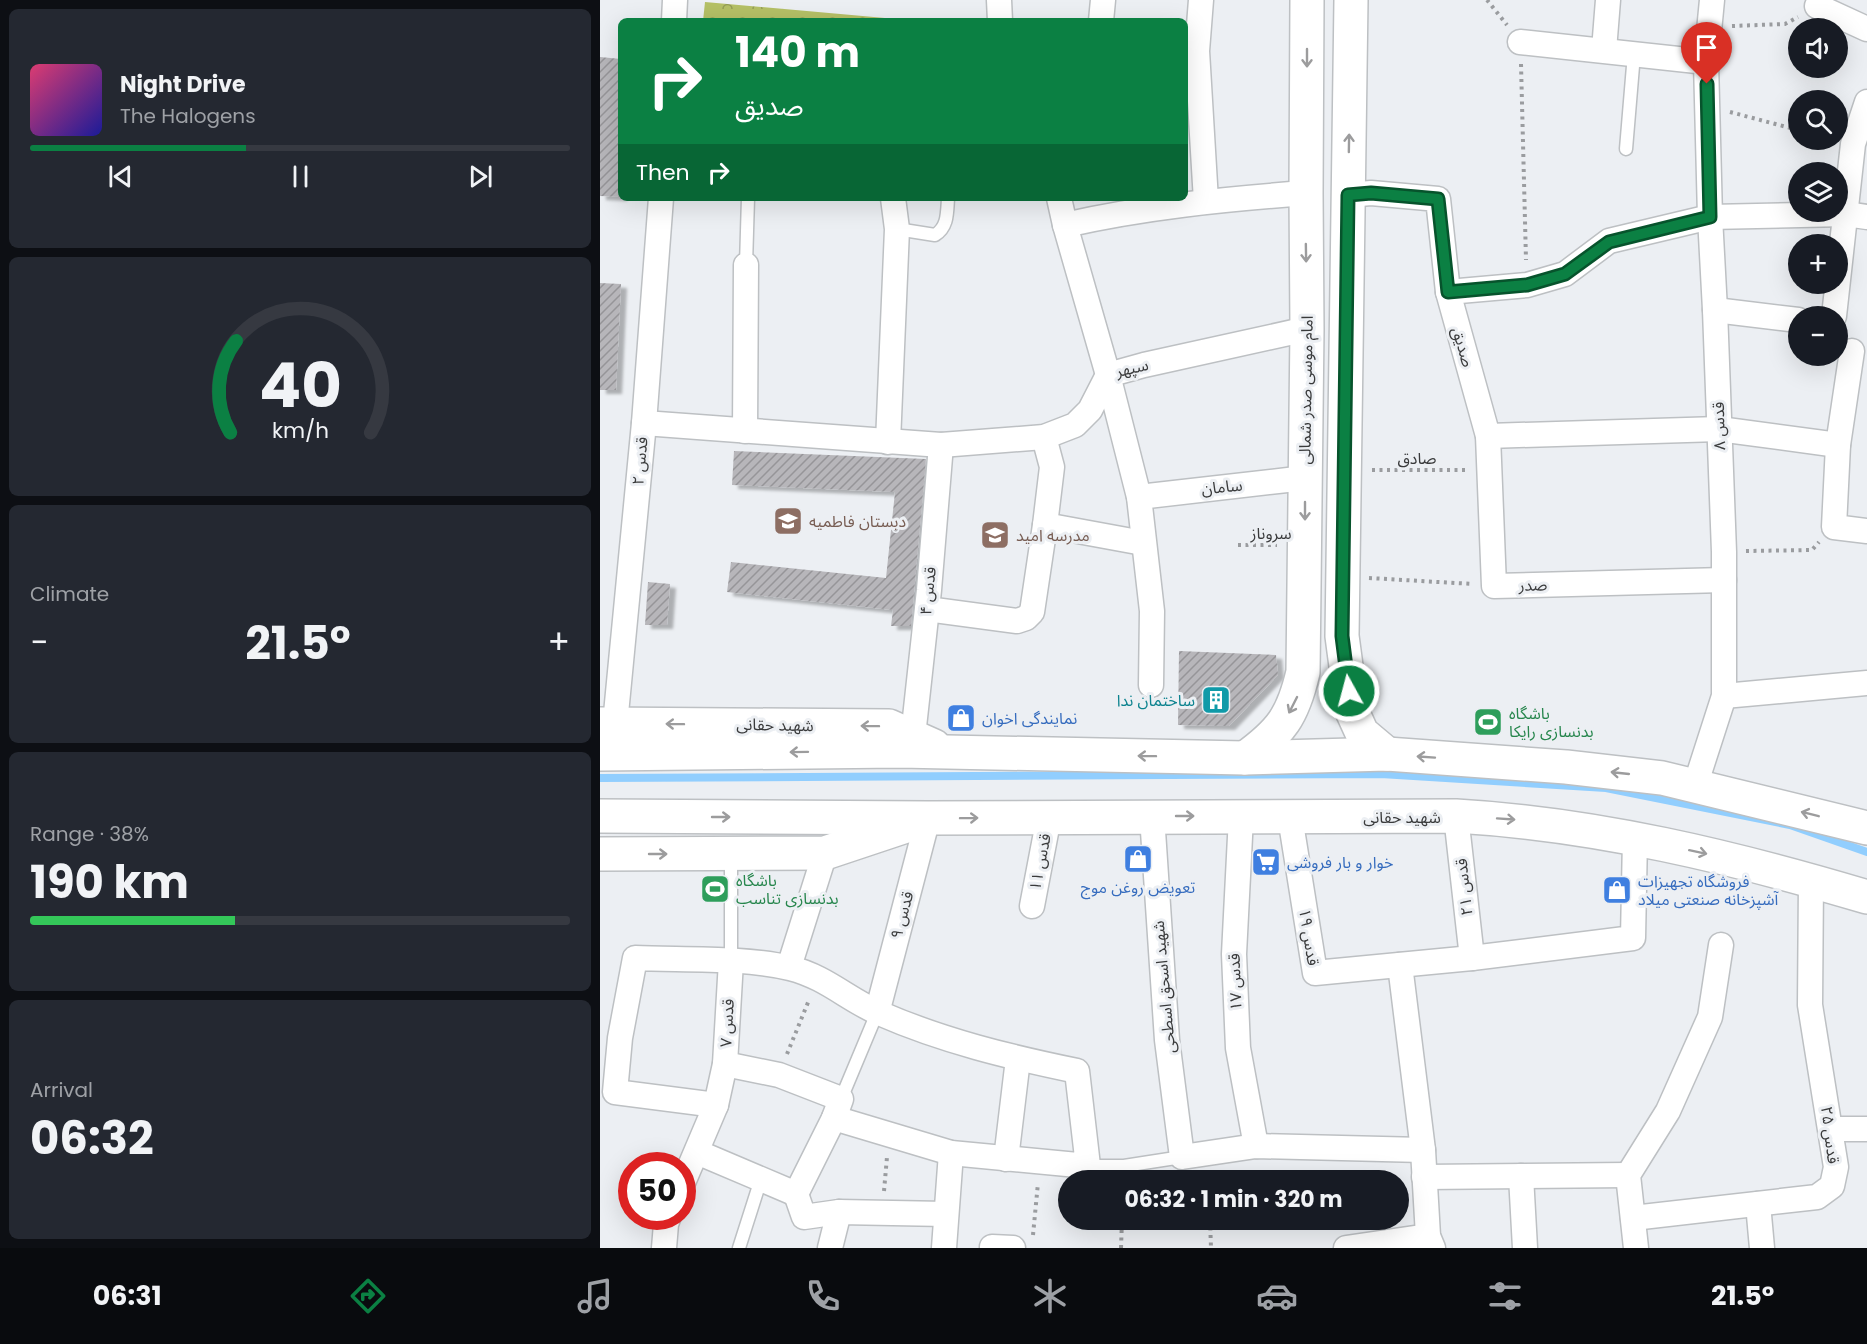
<!DOCTYPE html>
<html lang="en">
<head>
<meta charset="utf-8">
<style>
  body { margin:0; font-family:Poppins,"Noto Sans Arabic",sans-serif; background:#242831; color:#f1f3f6; height:100vh; display:flex; flex-direction:column; font-size:22px; white-space:nowrap }
  * { box-sizing:border-box; margin:0 }
  p { font-size:20px; color:#9ea1a6 }
  .icon { flex:none; width:33px; height:33px; fill:none; stroke:currentColor; stroke-width:2; stroke-linecap:round; stroke-linejoin:round }
  .map { position:relative; flex:1; overflow:hidden }
  .details { display:flex; flex-direction:column; gap:9px; padding:9px; background:#0d0f14; width:600px }
  .details>* { flex:none }
  .hud { position:absolute; left:18px; top:18px; width:570px; height:183px; border-radius:9px; box-shadow:0 6px 24px #0002; background:#0b8043; color:#fff; overflow:hidden }
  .tools { position:absolute; left:1188px; top:18px; display:grid; gap:12px }
  .tools a { display:grid; place-items:center; width:60px; height:60px; border-radius:50%; background:#171b24; box-shadow:0 6px 24px #0002; font-size:30px }
  .speed { position:absolute; left:18px; top:1152px; display:flex; gap:12px; font-size:30px; font-weight:700; text-align:center }
  .speed>* { display:grid; place-content:center; width:78px; height:78px; border-radius:50%; background:#171b24; box-shadow:0 6px 24px #0002; line-height:1 }
  .speed .limit { border:9px solid #d22; background:#fff; color:#111 }
  .pin { position:absolute; display:grid; place-items:center; width:51px; height:51px; color:#fff; margin:-62px -26px; border-radius:50% 50% 50% 0; rotate:-45deg; box-shadow:0 0 6px #0007 }
  .pin .icon { rotate:45deg }
  .me { position:absolute; width:66px; margin:-33px; rotate:353deg; stroke-linejoin:round; filter:drop-shadow(0 0 4px #0008) }
  .turn { display:flex; align-items:center; gap:21px; height:126px; padding:0 18px; font-size:27px }
  .turn .icon { width:78px; height:78px; stroke-width:2.5 }
  .turn b { display:block; font-size:42px; line-height:51px }
  .then { display:flex; align-items:center; height:57px; padding:0 18px; background:#0003; gap:12px; font-size:22px }
  .big { font-size:45px; font-weight:700; line-height:1.1 }
  .details .widget { flex:1; display:flex; flex-direction:column; justify-content:center; gap:9px; min-width:0; padding:0 21px; border-radius:9px; background:#242831 }
  .details .dial { align-items:center; gap:0 }
  .dial svg { height:156px; overflow:visible; fill:none; stroke:#363941; stroke-width:7; stroke-linecap:round; text-anchor:middle }
  .dial text { fill:#f1f3f6; stroke:none }
  .song { display:flex; align-items:center; gap:18px }
  .cover { width:72px; height:72px; border-radius:9px; background:linear-gradient(135deg,hsl(340 70% 55%),hsl(240 70% 35%)) }
  .played { height:6px; border-radius:3px; background:linear-gradient(90deg,#0b8043 40%,#363941 40%) }
  .keys { display:flex; justify-content:space-around; direction:ltr }
  .heat { display:flex; justify-content:space-between; align-items:center; font-size:33px; direction:ltr }
  .charge { height:9px; border-radius:4px; background:linear-gradient(90deg,#34c759 38%,#363941 0) }
  .trip { position:absolute; left:458px; top:1170px; width:351px; height:60px; border-radius:30px; background:#171b24; box-shadow:0 6px 24px #0002; font-weight:700; line-height:60px; text-align:center }
  .tabs { display:flex; height:96px; justify-content:space-around; align-items:center; background:#090b0e; color:#9ea1a6 }
  .tabs .icon { width:42px; height:42px }
  .tabs .selected { color:#0b8043 }
  .tabs b { font-size:27px; color:#f1f3f6 }
  main { display:flex; flex:1; min-height:0 }
  .map>svg:first-child { display:block }
</style>
</head>
<body>
<main>
<section class="details">
<div class="widget">
<div class="song"><i class="cover"></i><div><b>Night Drive</b><p>The Halogens</p></div></div>
<div class="played"></div>
<div class="keys"><svg class="icon" aria-label="previous" viewBox="0 0 24 24"><path d="M18 5L8 12l10 7zM5 5v14"/></svg><svg class="icon" aria-label="pause" viewBox="0 0 24 24"><path d="M8 5v14M16 5v14"/></svg><svg class="icon" aria-label="next" viewBox="0 0 24 24"><path d="M6 5l10 7-10 7zM19 5v14"/></svg></div>
</div>
<div class="widget dial"><svg viewBox="0 0 100 80">
<path d="M14 69A42 42 0 1 1 86 69"/>
<path d="M14 69A42 42 0 0 1 17 22" stroke="#0b8043"/>
<text x="50" y="56" font-size="32" font-weight="700">40</text>
<text x="50" y="72" font-size="11">km/h</text>
</svg></div>
<div class="widget"><p>Climate</p>
<div class="heat"><a>−</a><b class="big">21.5°</b><a>+</a></div>
</div>
<div class="widget"><p>Range · 38%</p><b class="big">190 km</b><div class="charge"></div></div>
<div class="widget"><p>Arrival</p><b class="big">06:32</b></div>
</section>
<div class="map">
<svg width="1267" height="1248" viewBox="0 0 1267 1248">
  <defs>
    <pattern id="forest-crowns" width="20" height="18" patternUnits="userSpaceOnUse" patternTransform="scale(1.5)"><rect width="20" height="18" fill="#b5c066"/><path d="M2 6a3 3 0 1 1 6 0M12 15a3 3 0 1 1 6 0" fill="none" stroke="#949d55"/></pattern>
    <pattern id="building-hatch" width="6" height="6" patternUnits="userSpaceOnUse" patternTransform="scale(1.5)"><rect width="6" height="6" fill="#b7b6ba"/><path d="M-1 1l2-2M0 6l6-6M5 7l2-2" fill="none" stroke="#969598"/></pattern>
    <filter id="shadow"><feDropShadow dx="6" dy="4" stdDeviation="1.5" flood-color="#0004"/></filter>
  </defs>
  <rect width="100%" height="100%" fill="#eceff3"/>
  <polygon fill="url(#forest-crowns)" points="105,2 285,18 284,21 103,21"/>
  <g fill="none" stroke-linecap="round" stroke-linejoin="round">
    <polyline stroke="#91cefe" stroke-width="8" points="0,778 781,774 1006,788 1190,825 1267,852"/>
  </g>
  <g fill="url(#building-hatch)" filter="url(#shadow)">
    <polygon points="0,57 21,59 21,197 0,196"/>
    <polygon points="0,283 21,284 16,390 0,390"/>
    <polygon points="134,451 326,459 311,626 291,626 293,610 127,592 131,562 286,578 295,492 132,485"/>
    <polygon points="48,582 70,584 67,625 45,625"/>
    <polygon points="579,651 676,655 678,675 629,726 578,725"/>
  </g>
  <g fill="none" stroke-linecap="round" stroke-linejoin="round">
    <g stroke="#bdc0c3" stroke-width="15">
      <g id="lane">
        <polyline points="1026,149 1034,54"/>
        <path d="M297,229L335,235C348,227 347,213 348,198"/>
        <polyline points="146,265 148,198"/>
        <polyline points="131,855 131,961"/>
        <polyline points="241,1099 277,1013"/>
        <polyline points="488,1166 524,1166 582,1157"/>
        <polyline points="139,1248 161,1179"/>
      </g>
    </g>
    <g stroke="#bdc0c3" stroke-width="27">
      <g id="street">
        <polyline points="399,0 400,21"/>
        <polyline points="601,0 597,51 606,201"/>
        <polyline points="1217,6 1267,29"/>
        <polyline points="74,21 75,0"/>
        <polyline points="501,21 503,0"/>
        <polyline points="920,42 1106,62"/>
        <polyline points="1004,50 1008,0"/>
        <polyline points="748,195 771,193 838,199 848,292 888,436 894,586 1124,580"/>
        <polyline points="459,198 465,225 508,375 544,365 707,329"/>
        <path d="M465,225C544,207 625,199 706,193"/>
        <polyline points="848,292 927,285 965,274 1009,241 1110,217 1246,214 1267,217"/>
        <polyline points="1115,310 1198,320"/>
        <polyline points="1234,316 1253,144 1267,102"/>
        <polyline points="1252,351 1238,445 1234,527 1267,531"/>
        <polyline points="508,375 539,497 552,611 551,685"/>
        <polyline points="44,423 341,445 444,437 475,425 490,410 508,375"/>
        <polyline points="145,431 146,265"/>
        <polyline points="888,436 1119,429 1238,445"/>
        <polyline points="288,442 297,229 293,198"/>
        <polyline points="539,497 705,478"/>
        <polyline points="445,525 543,543"/>
        <polyline points="327,609 417,621 426,618 432,612 445,525 452,467 444,437"/>
        <polyline points="1124,696 1267,683"/>
        <polyline points="15,724 44,423 61,198"/>
        <polyline points="313,736 329,590 341,445"/>
        <polyline points="1095,786 1124,696 1124,552 1115,310 1110,217 1106,62 1112,0"/>
        <polyline points="552,816 567,1040 582,1157 656,1146 823,1150"/>
        <polyline points="856,816 872,958"/>
        <polyline points="641,817 634,954 638,1048 656,1146"/>
        <polyline points="690,817 715,973 872,958 1033,938 1035,838"/>
        <polyline points="432,906 449,817"/>
        <polyline points="800,965 823,1150 828,1236 833,1248"/>
        <polyline points="189,967 225,853"/>
        <polyline points="277,1013 328,818"/>
        <path d="M116,1105L15,1092L20,1038L35,958C83,960 144,957 190,968C226,977 247,999 279,1013C343,1041 409,1057 477,1071L488,1166L351,1153L234,1118"/>
        <polyline points="1231,1129 1267,1129"/>
        <polyline points="97,1152 196,1194 234,1118 241,1099 179,1075 125,1064"/>
        <polyline points="406,1159 418,1059"/>
        <polyline points="921,1176 925,1248"/>
        <polyline points="824,1177 1028,1175"/>
        <polyline points="82,1185 116,1105 125,1064 131,961"/>
        <polyline points="196,1194 204,1217 239,1212 346,1214"/>
        <polyline points="1158,1204 1162,1248"/>
        <polyline points="1033,1218 1217,1197 1232,1186 1236,1167 1210,1005 1211,880"/>
        <polyline points="392,1247 413,1248"/>
        <polyline points="64,1248 66,1224 69,1216"/>
        <polyline points="230,1248 239,1212"/>
        <polyline points="344,1248 351,1153"/>
        <polyline points="746,1248 828,1236"/>
        <polyline points="1036,1248 1028,1175 1068,1111 1110,1017 1121,945"/>
      </g>
    </g>
    <g stroke="#bdc0c3" stroke-width="36">
      <g id="secondary">
        <polyline points="751,0 742,636 752,711 762,733 787,754"/>
        <polyline points="0,724 289,726 334,746"/>
        <polyline points="0,754 300,751 645,758 787,754 966,767 1062,778 1267,828"/>
        <path d="M645,758C681,732 693,716 703,672L707,329L706,193L707,0"/>
        <path d="M0,816L328,818L856,816C996,824 1133,857 1267,897"/>
        <polyline points="0,854 225,853 306,826"/>
      </g>
    </g>
    <g stroke="#9a9c9f" stroke-width="4" stroke-dasharray="3 4.5" stroke-linecap="butt">
      <polyline points="887,0 907,25"/>
      <polyline points="1132,26 1185,24 1198,17"/>
      <polyline points="921,64 926,260"/>
      <polyline points="1130,112 1198,130"/>
      <polyline points="772,470 866,470"/>
      <polyline points="638,545 677,545"/>
      <polyline points="1146,551 1212,550 1219,542"/>
      <polyline points="769,578 873,584"/>
      <polyline points="187,1054 209,1000"/>
      <polyline points="284,1191 287,1157"/>
      <polyline points="610,1220 611,1248"/>
      <polyline points="433,1235 438,1183"/>
      <polyline points="521,1248 522,1220"/>
    </g>
    <use href="#lane" stroke="#fff" stroke-width="12"/>
    <use href="#street" stroke="#fff" stroke-width="24"/>
    <use href="#secondary" stroke="#fff" stroke-width="33"/>
  </g>
  <defs><path id="oneway-shaft" d="M-6 0H5M1.5-3L5.5 0L1.5 3" fill="none" stroke-width="1.6" stroke-linecap="round" stroke-linejoin="round" transform="scale(1.5)"/></defs>
  <g stroke="#9c9c9d">
    <use href="#oneway-shaft" transform="translate(707 58) rotate(90)"/>
    <use href="#oneway-shaft" transform="translate(749 143) rotate(-89)"/>
    <use href="#oneway-shaft" transform="translate(706 253) rotate(89)"/>
    <use href="#oneway-shaft" transform="translate(705 511) rotate(90)"/>
    <use href="#oneway-shaft" transform="translate(693 705) rotate(117)"/>
    <use href="#oneway-shaft" transform="translate(75 724) rotate(-179)"/>
    <use href="#oneway-shaft" transform="translate(270 726) rotate(-179)"/>
    <use href="#oneway-shaft" transform="translate(199 752) rotate(179)"/>
    <use href="#oneway-shaft" transform="translate(547 756) rotate(-179)"/>
    <use href="#oneway-shaft" transform="translate(826 757) rotate(-176)"/>
    <use href="#oneway-shaft" transform="translate(1020 773) rotate(-174)"/>
    <use href="#oneway-shaft" transform="translate(1210 814) rotate(-166)"/>
    <use href="#oneway-shaft" transform="translate(585 816)"/>
    <use href="#oneway-shaft" transform="translate(121 817)"/>
    <use href="#oneway-shaft" transform="translate(369 818) rotate(-1)"/>
    <use href="#oneway-shaft" transform="translate(906 819) rotate(4)"/>
    <use href="#oneway-shaft" transform="translate(1098 852) rotate(12)"/>
    <use href="#oneway-shaft" transform="translate(58 854)"/>
  </g>
  <g fill="none" stroke-linecap="round" stroke-linejoin="round">
    <g stroke="#07532c" stroke-width="15">
      <polyline id="route" points="749,691 742,636 748,195 771,193 838,199 848,292 927,285 965,274 1009,242 1110,217 1107,84"/>
    </g>
    <use href="#route" stroke="#0b8043" stroke-width="10"/>
  </g>
  <defs>
    <g id="school-square" transform="scale(1.5)"><rect x="-9" y="-9" width="18" height="18" rx="4" fill="#8d6e63" stroke="#eceff3"/><path d="M0-5L7-2L0 1L-7-2ZM-4 1L0 2.5L4 1V4Q0 6-4 4Z" fill="#fff"/></g>
    <g id="building-square" transform="scale(1.5)"><rect x="-9" y="-9" width="18" height="18" rx="4" fill="#0f9aa8" stroke="#eceff3"/><path d="M-4-6H4V6H1V3H-1V6H-4ZM-2.5-4.3h1.7v1.8h-1.7ZM.8-4.3h1.7v1.8H.8ZM-2.5-1h1.7V.8h-1.7ZM.8-1h1.7V.8H.8Z" fill="#fff"/></g>
    <g id="shop-square" transform="scale(1.5)"><rect x="-9" y="-9" width="18" height="18" rx="4" fill="#3f7fe0" stroke="#eceff3"/><path d="M-5-2.5h2.3a2.7 3.5 0 0 1 5.4 0H5L5.5 6h-11ZM-1.5-2.5h3a1.5 2.3 0 0 0-3 0Z" fill="#fff"/></g>
    <g id="stadium-square" transform="scale(1.5)"><rect x="-9" y="-9" width="18" height="18" rx="4" fill="#2e9e5b" stroke="#eceff3"/><path d="M0-5a6.5 5 0 1 0 0 10a6.5 5 0 1 0 0-10ZM-3.5-1.8h7v3.6h-7Z" fill="#fff"/></g>
    <g id="supermarket-square" transform="scale(1.5)"><rect x="-9" y="-9" width="18" height="18" rx="4" fill="#3f7fe0" stroke="#eceff3"/><path d="M-6-5.5h2.5l.6 2H6L4.5 2H-2.5L-4.4-4H-6ZM-1.5 3.2a1.3 1.3 0 1 0 .1 0ZM3 3.2a1.3 1.3 0 1 0 .1 0Z" fill="#fff"/></g>
  </defs>
  <g fill-rule="evenodd">
    <use href="#school-square" x="188" y="521"/>
    <use href="#school-square" x="395" y="535"/>
    <use href="#building-square" x="616" y="700"/>
    <use href="#shop-square" x="361" y="718"/>
    <use href="#stadium-square" x="888" y="722"/>
    <use href="#shop-square" x="538" y="859"/>
    <use href="#supermarket-square" x="666" y="862"/>
    <use href="#stadium-square" x="115" y="889"/>
    <use href="#shop-square" x="1017" y="890"/>
  </g>
  <g text-anchor="middle" dominant-baseline="central" stroke-width="6" stroke-linejoin="round" paint-order="stroke">
    <g font-size="16" fill="#393a3b" stroke="#eceff3">
      <text transform="translate(863 347) rotate(74)">صدیق</text>
      <text transform="translate(532 368) rotate(-14)">سپهر</text>
      <text transform="translate(706 390) rotate(-89)">امام موسی صدر شمالی</text>
      <text transform="translate(1119 426) rotate(-92)">قدس ۸</text>
      <text x="817" y="458">صادق</text>
      <text transform="translate(40 461) rotate(-85)">قدس ۲</text>
      <text transform="translate(622 487) rotate(-6)">سامان</text>
      <text x="671" y="533">سروناز</text>
      <text transform="translate(933 585) rotate(-1)">صدر</text>
      <text transform="translate(328 591) rotate(-84)">قدس ۴</text>
      <text transform="translate(175 725) rotate(1)">شهید حقانی</text>
      <text x="802" y="817">شهید حقانی</text>
      <text transform="translate(440 862) rotate(-79)">قدس ۱۱</text>
      <text transform="translate(864 887) rotate(-96)">قدس ۲۱</text>
      <text transform="translate(302 915) rotate(-75)">قدس ۹</text>
      <text transform="translate(709 937) rotate(81)">قدس ۱۹</text>
      <text transform="translate(635 982) rotate(-92)">قدس ۱۷</text>
      <text transform="translate(564 987) rotate(-95)">شهید اسحق اسطحی</text>
      <text transform="translate(127 1023) rotate(-87)">قدس ۷</text>
      <text transform="translate(1230 1135) rotate(83)">قدس ۲۵</text>
    </g>
    <g font-size="16" fill="#785e54" stroke="#eceff3" text-anchor="start">
      <text x="209" y="521">دبستان فاطمیه</text>
      <text x="416" y="535">مدرسه امید</text>
    </g>
    <g font-size="16" fill="#0d838f" stroke="#eceff3" text-anchor="end">
      <text x="595" y="700">ساختمان ندا</text>
    </g>
    <g font-size="16" fill="#27864d" stroke="#eceff3" text-anchor="start">
      <text x="909" y="713">باشگاه<tspan x="909" dy="18">بدنسازی رایکا</tspan></text>
      <text x="136" y="880">باشگاه<tspan x="136" dy="18">بدنسازی تناسب</tspan></text>
    </g>
    <g font-size="16" fill="#366cbe" stroke="#eceff3" text-anchor="start">
      <text x="382" y="718">نمایندگی اخوان</text>
      <text x="687" y="862">خوار و بار فروشی</text>
      <text x="1038" y="881">فروشگاه تجهیزات<tspan x="1038" dy="18">آشپزخانه صنعتی میلاد</tspan></text>
      <text x="538" y="887" text-anchor="middle">تعویض روغن موج</text>
    </g>
  </g>
</svg>
<div class="tools">
<a><svg class="icon" aria-label="sound" viewBox="0 0 24 24"><path d="M4 9h4l5-4v14l-5-4H4zM17 9q2 3 0 6"/></svg></a>
<a><svg class="icon" aria-label="search" viewBox="0 0 24 24"><circle cx="10" cy="10" r="6"/><path d="M15 15l6 6"/></svg></a>
<a><svg class="icon" aria-label="layers" viewBox="0 0 24 24"><path d="M12 4l9 5-9 5-9-5zM3 14l9 5 9-5"/></svg></a>
<a>+</a>
<a>−</a>
</div>
<div class="speed"><div class="limit">50</div></div>
<div class="pin" style="left:1107px;top:84px;background:#d93025"><svg class="icon" aria-label="arrive" viewBox="0 0 24 24"><path d="M6 21V4h12l-3 4 3 4H6"/></svg></div>
<svg class="me" style="left:749px;top:691px" viewBox="-20 -20 40 40"><circle r="17" fill="#0b8043" stroke="#fff" stroke-width="3"/><path d="M0-11L8 9 0 5-8 9z" fill="#fff"/></svg>
<div class="trip">06:32 · 1 min · 320 m</div>
<div class="hud">
<div class="turn"><svg class="icon" aria-label="right" viewBox="0 0 24 24"><path d="M7 20v-9h11M14 6l5 5-5 5"/></svg><div><b>140 m</b>صدیق</div></div>
<div class="then">Then<svg class="icon" aria-label="right" viewBox="0 0 24 24"><path d="M7 20v-9h11M14 6l5 5-5 5"/></svg></div>
</div>
</div>
</main>
<nav class="tabs">
<b>06:31</b>
<svg class="icon selected" aria-label="directions" viewBox="0 0 24 24"><path d="M12 3l9 9-9 9-9-9zM9 14v-3h6M13 9l2 2-2 2"/></svg>
<svg class="icon" aria-label="music" viewBox="0 0 24 24"><path d="M9 18V5l10-2v13"/><circle cx="6" cy="18" r="3"/><circle cx="16" cy="16" r="3"/></svg>
<svg class="icon" aria-label="phone" viewBox="0 0 24 24"><path d="M5 4h4l2 5-3 2q2 4 5 5l2-3 5 2v4C11 20 4 13 5 4z"/></svg>
<svg class="icon" aria-label="climate" viewBox="0 0 24 24"><path d="M12 3v18M4 7l16 10M4 17L20 7"/></svg>
<svg class="icon" aria-label="car" viewBox="0 0 24 24"><path d="M5 17H2v-5l4-1 3-4h7l3 4 3 1v5h-3M9 17h6M6 11h13"/><circle cx="7" cy="17" r="2"/><circle cx="17" cy="17" r="2"/></svg>
<svg class="icon" aria-label="filters" viewBox="0 0 24 24"><path d="M4 7h16M4 17h16"/><circle cx="9" cy="7" r="2"/><circle cx="15" cy="17" r="2"/></svg>
<b>21.5°</b>
</nav>
</body>
</html>
